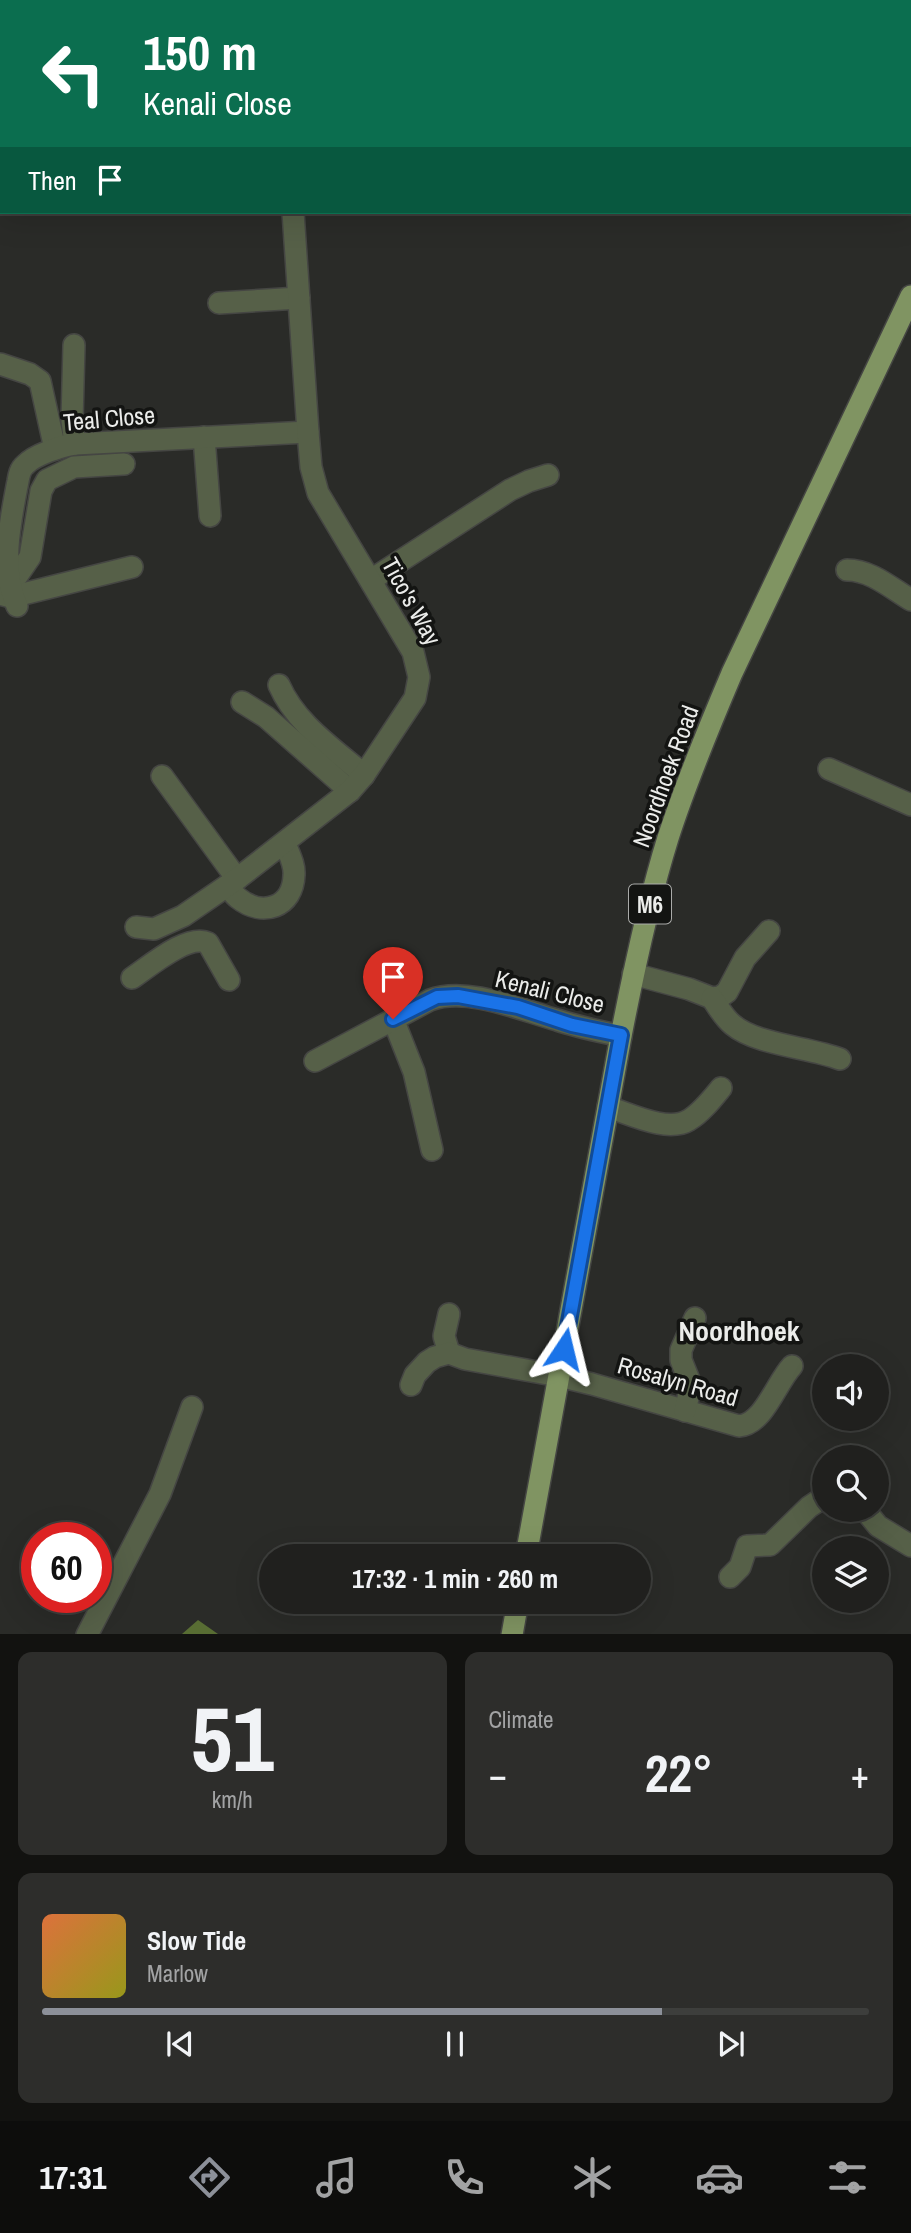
<!DOCTYPE html>
<html lang="en">
<head>
<meta charset="utf-8">
<style>
  body { margin:0; font-family:"Archivo Narrow",sans-serif; background:#2d2d2b; color:#f1f3f6; height:100vh; display:flex; flex-direction:column; font-size:26px; white-space:nowrap }
  * { box-sizing:border-box; margin:0 }
  p { font-size:23px; color:#a2a3a4 }
  .icon { flex:none; width:38px; height:38px; fill:none; stroke:currentColor; stroke-width:2; stroke-linecap:round; stroke-linejoin:round }
  .map { position:relative; height:1634px; overflow:hidden }
  .panel { display:flex; flex-direction:column; gap:18px; padding:18px; background:#121210; flex:1 }
  .panel>* { flex:none }
  .hud { position:absolute; left:0px; top:0px; width:912px; height:214px; box-shadow:0 7px 28px #0002,0 0 0 2px #3d3e3c; background:#0b6e4f; color:#fff; overflow:hidden }
  .controls { position:absolute; left:812px; top:1354px; display:grid; gap:14px }
  .controls a { display:grid; place-items:center; width:77px; height:77px; border-radius:50%; background:#20201e; box-shadow:0 7px 28px #0002,0 0 0 2px #3d3e3c; font-size:35px }
  .speed { position:absolute; left:21px; top:1522px; display:flex; gap:14px; font-size:35px; font-weight:700; text-align:center }
  .speed>* { display:grid; place-content:center; width:91px; height:91px; border-radius:50%; background:#20201e; box-shadow:0 7px 28px #0002,0 0 0 2px #3d3e3c; line-height:1 }
  .speed .limit { border:10px solid #d22; background:#fff; color:#111 }
  .pin { position:absolute; display:grid; place-items:center; width:60px; height:60px; color:#fff; margin:-72px -30px; border-radius:50% 50% 50% 0; rotate:-45deg; box-shadow:0 0 7px #0007 }
  .pin .icon { rotate:45deg }
  .me { position:absolute; width:77px; margin:-38px; rotate:10deg; stroke-linejoin:round; filter:drop-shadow(0 0 5px #0008) }
  .turn { display:flex; align-items:center; gap:24px; height:147px; padding:0 28px; font-size:32px }
  .turn .icon { width:91px; height:91px; stroke-width:2.5 }
  .turn b { display:block; font-size:49px; line-height:60px }
  .then { display:flex; align-items:center; height:66px; padding:0 28px; background:#0003; gap:14px; font-size:26px }
  .big { font-size:52px; font-weight:700; line-height:1.1 }
  .panel .card { flex:1; display:flex; flex-direction:column; justify-content:center; gap:10px; min-width:0; padding:0 24px; border-radius:14px; background:#2d2d2b }
  .panel .dial { align-items:center; gap:0 }
  .dial b { font-size:91px; line-height:1 }
  .song { display:flex; align-items:center; gap:21px }
  .cover { width:84px; height:84px; border-radius:10px; background:linear-gradient(135deg,hsl(20 70% 55%),hsl(60 70% 35%)) }
  .played { height:7px; border-radius:4px; background:linear-gradient(90deg,#8c9099 75%,#3d3e3c 75%) }
  .keys { display:flex; justify-content:space-around; direction:ltr }
  .heat { display:flex; justify-content:space-between; align-items:center; font-size:38px; direction:ltr }
  .panel .tiles { flex:1; display:grid; gap:18px; grid-template-columns:1fr 1fr }
  .card:last-child { grid-column:span 2 }
  .trip { position:absolute; left:259px; top:1544px; width:392px; height:70px; border-radius:35px; background:#20201e; box-shadow:0 7px 28px #0002,0 0 0 2px #3d3e3c; font-weight:700; line-height:70px; text-align:center }
  .dock { display:flex; height:112px; justify-content:space-around; align-items:center; background:#0d0d0c; color:#a2a3a4 }
  .dock .icon { width:49px; height:49px }
  .dock .on { color:#8c9099 }
  .dock b { font-size:32px; color:#f1f3f6 }
  .map>svg:first-child { display:block }
</style>
</head>
<body>
<div class="map">
<svg width="911" height="1635" viewBox="0 0 911 1635">
  <rect width="100%" height="100%" fill="#2a2b28"/>
  <polygon fill="#586d33" points="198,1620 218,1634 182,1634"/>
  <g fill="none" stroke-linecap="round" stroke-linejoin="round">
    <g stroke="#454643" stroke-width="24">
      <g id="minor">
        <polyline points="293,2 293,0"/>
        <polyline points="683,2 683,0"/>
        <polyline points="826,2 827,0"/>
        <polyline points="219,303 299,298"/>
        <polyline points="74,345 72,421 75,444"/>
        <polyline points="0,364 30,374 40,381 55,449"/>
        <polyline points="204,437 210,516"/>
        <path d="M847,570C871,570 891,588 911,600"/>
        <polyline points="4,579 17,576 30,557 41,491 47,480 74,467 124,464"/>
        <polyline points="371,580 510,490 529,481 548,475"/>
        <polyline points="0,594 11,597 132,567"/>
        <path d="M17,606C0,569 10,522 18,481C19,475 20,469 25,465C34,455 61,446 75,444L308,432"/>
        <path d="M279,685C296,724 333,748 364,775"/>
        <polyline points="242,702 266,717 350,791"/>
        <polyline points="829,769 911,805"/>
        <polyline points="162,776 237,879"/>
        <path d="M227,886C231,890 234,895 238,898C263,918 293,907 294,875C295,864 288,852 285,843"/>
        <polyline points="136,927 154,929 183,916 237,879 350,791 364,775 415,698 419,677 413,652 318,493 311,467 308,432 293,212"/>
        <polyline points="633,974 689,989 712,998 720,997 727,992 745,958 769,931"/>
        <path d="M132,978C150,966 188,933 208,943L229,980"/>
        <path d="M712,998C718,1007 724,1018 733,1025C757,1045 809,1047 840,1059"/>
        <polyline points="393,1019 414,1072 432,1150"/>
        <path d="M315,1061L430,1000C467,986 521,1010 557,1020C578,1027 599,1031 621,1036"/>
        <path d="M608,1107C630,1114 668,1133 689,1120C701,1113 712,1099 721,1088"/>
        <polyline points="449,1353 444,1336 449,1314"/>
        <path d="M411,1385L415,1375L427,1362L435,1357L449,1353L465,1359L559,1376L592,1384L739,1426C764,1424 776,1383 792,1366"/>
        <polyline points="685,1411 691,1385 681,1360 681,1350 695,1318"/>
        <polyline points="865,1510 878,1526 911,1546"/>
        <polyline points="730,1577 740,1567 747,1546 770,1545 809,1507 824,1497"/>
        <polyline points="87,1635 160,1494 192,1407"/>
      </g>
    </g>
    <g stroke="#454643" stroke-width="24">
      <g id="major">
        <path d="M526,1556L621,1036C634,969 648,902 668,838C686,782 709,727 732,673L911,296"/>
        <polyline points="512,1635 518,1601"/>
      </g>
    </g>
    <use href="#minor" stroke="#566048" stroke-width="21"/>
    <use href="#major" stroke="#809462" stroke-width="21"/>
  </g>
  <g fill="none" stroke-linecap="round" stroke-linejoin="round">
    <g stroke="#114b97" stroke-width="18">
      <polyline id="route" points="393,1019 437,997 458,996 518,1007 572,1025 621,1035 564,1349"/>
    </g>
    <use href="#route" stroke="#1a73e8" stroke-width="12"/>
  </g>
  <g text-anchor="middle" dominant-baseline="central" stroke-width="7" stroke-linejoin="round" paint-order="stroke">
    <rect fill="#131412" stroke="#aaaba9" stroke-width="2" x="629" y="884.5" width="42" height="39" rx="5"/>
    <g font-size="23" font-weight="bold" fill="#ebecea">
      <text x="650" y="904">M6</text>
    </g>
    <g font-size="24" fill="#ebecea" stroke="#131412">
      <text transform="translate(109 418) rotate(-5)">Teal Close</text>
      <text transform="translate(412 601) rotate(61)">Tico's Way</text>
      <text transform="translate(665 776) rotate(-70)">Noordhoek Road</text>
      <text transform="translate(550 991) rotate(14)">Kenali Close</text>
      <text transform="translate(678 1381) rotate(16)">Rosalyn Road</text>
    </g>
    <g font-size="28" font-weight="bold" fill="#ebecea" stroke="#131412">
      <text x="739" y="1331">Noordhoek</text>
    </g>
  </g>
</svg>
<div class="controls">
<a><svg class="icon" aria-label="sound" viewBox="0 0 24 24"><path d="M4 9h4l5-4v14l-5-4H4zM17 9q2 3 0 6"/></svg></a>
<a><svg class="icon" aria-label="search" viewBox="0 0 24 24"><circle cx="10" cy="10" r="6"/><path d="M15 15l6 6"/></svg></a>
<a><svg class="icon" aria-label="layers" viewBox="0 0 24 24"><path d="M12 4l9 5-9 5-9-5zM3 14l9 5 9-5"/></svg></a>
</div>
<div class="speed"><div class="limit">60</div></div>
<div class="pin" style="left:393px;top:1019px;background:#d93025"><svg class="icon" aria-label="arrive" viewBox="0 0 24 24"><path d="M6 21V4h12l-3 4 3 4H6"/></svg></div>
<svg class="me" style="left:564px;top:1349px" viewBox="-20 -20 40 40"><path d="M0-17L14 15 0 8-14 15z" fill="#1a73e8" stroke="#fff" stroke-width="4"/></svg>
<div class="trip">17:32 · 1 min · 260 m</div>
<div class="hud">
<div class="turn"><svg class="icon" aria-label="left" viewBox="0 0 24 24"><path d="M17 20v-9H6M10 6l-5 5 5 5"/></svg><div><b>150 m</b>Kenali Close</div></div>
<div class="then">Then<svg class="icon" aria-label="arrive" viewBox="0 0 24 24"><path d="M6 21V4h12l-3 4 3 4H6"/></svg></div>
</div>
</div>
<section class="panel">
<div class="tiles">
<div class="card dial"><b>51</b><p>km/h</p></div>
<div class="card"><p>Climate</p>
<div class="heat"><a>−</a><b class="big">22°</b><a>+</a></div>
</div>
<div class="card">
<div class="song"><i class="cover"></i><div><b>Slow Tide</b><p>Marlow</p></div></div>
<div class="played"></div>
<div class="keys"><svg class="icon" aria-label="previous" viewBox="0 0 24 24"><path d="M18 5L8 12l10 7zM5 5v14"/></svg><svg class="icon" aria-label="pause" viewBox="0 0 24 24"><path d="M8 5v14M16 5v14"/></svg><svg class="icon" aria-label="next" viewBox="0 0 24 24"><path d="M6 5l10 7-10 7zM19 5v14"/></svg></div>
</div>
</div>
</section>
<nav class="dock">
<b>17:31</b>
<svg class="icon on" aria-label="directions" viewBox="0 0 24 24"><path d="M12 3l9 9-9 9-9-9zM9 14v-3h6M13 9l2 2-2 2"/></svg>
<svg class="icon" aria-label="music" viewBox="0 0 24 24"><path d="M9 18V5l10-2v13"/><circle cx="6" cy="18" r="3"/><circle cx="16" cy="16" r="3"/></svg>
<svg class="icon" aria-label="phone" viewBox="0 0 24 24"><path d="M5 4h4l2 5-3 2q2 4 5 5l2-3 5 2v4C11 20 4 13 5 4z"/></svg>
<svg class="icon" aria-label="climate" viewBox="0 0 24 24"><path d="M12 3v18M4 7l16 10M4 17L20 7"/></svg>
<svg class="icon" aria-label="car" viewBox="0 0 24 24"><path d="M5 17H2v-5l4-1 3-4h7l3 4 3 1v5h-3M9 17h6M6 11h13"/><circle cx="7" cy="17" r="2"/><circle cx="17" cy="17" r="2"/></svg>
<svg class="icon" aria-label="filters" viewBox="0 0 24 24"><path d="M4 7h16M4 17h16"/><circle cx="9" cy="7" r="2"/><circle cx="15" cy="17" r="2"/></svg>
</nav>
</body>
</html>
